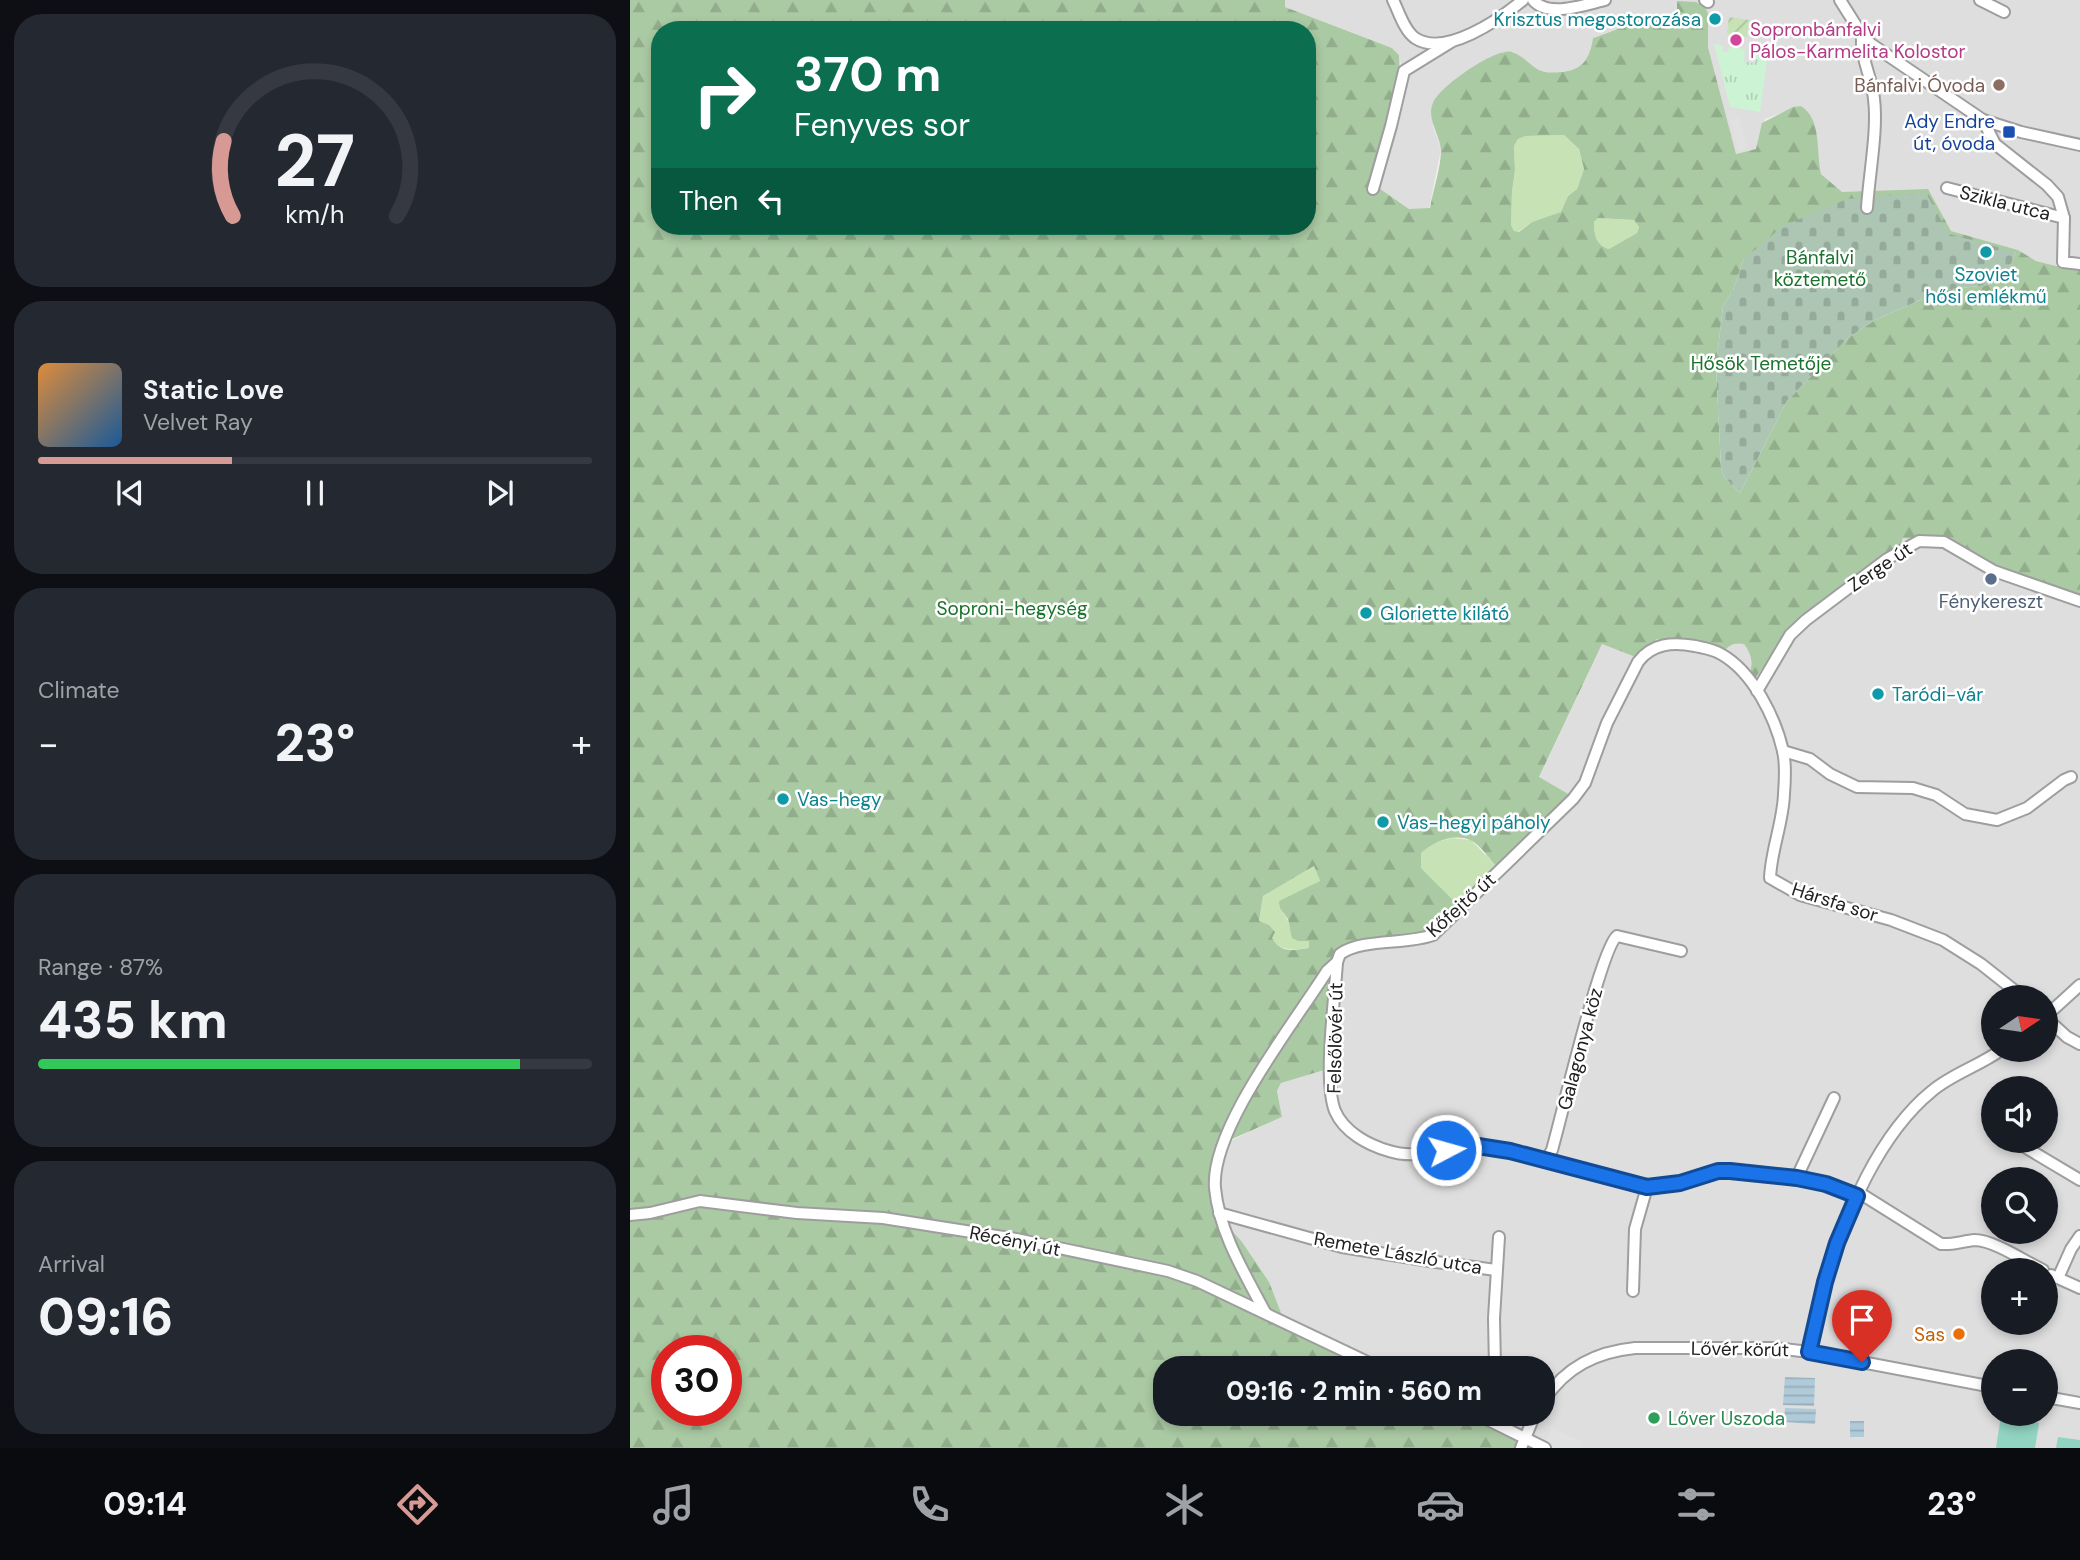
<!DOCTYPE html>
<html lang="en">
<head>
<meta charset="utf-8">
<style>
  body { margin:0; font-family:"DM Sans",sans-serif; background:#242831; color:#f1f3f6; height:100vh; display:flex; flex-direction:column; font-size:26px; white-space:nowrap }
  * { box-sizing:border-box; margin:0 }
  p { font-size:23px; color:#9ea1a6 }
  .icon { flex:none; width:38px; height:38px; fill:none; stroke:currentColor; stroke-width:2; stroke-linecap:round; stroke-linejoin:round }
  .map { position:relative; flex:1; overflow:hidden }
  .side { display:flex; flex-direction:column; gap:14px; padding:14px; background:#0d0f14; width:630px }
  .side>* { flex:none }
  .guide { position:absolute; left:21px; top:21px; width:665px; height:214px; border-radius:28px; box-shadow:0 4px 10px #0003; background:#0b6e4f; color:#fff; overflow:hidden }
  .needle { width:46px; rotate:77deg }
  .controls { position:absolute; left:1351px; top:985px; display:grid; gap:14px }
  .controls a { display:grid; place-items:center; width:77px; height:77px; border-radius:50%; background:#171b24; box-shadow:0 4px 10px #0003; font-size:35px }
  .speed { position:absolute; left:21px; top:1335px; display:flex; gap:14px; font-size:35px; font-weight:700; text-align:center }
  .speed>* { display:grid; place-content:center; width:91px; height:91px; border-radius:50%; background:#171b24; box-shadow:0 4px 10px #0003; line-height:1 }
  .speed .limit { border:10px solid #d22; background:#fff; color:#111 }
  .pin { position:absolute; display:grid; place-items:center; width:60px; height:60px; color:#fff; margin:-72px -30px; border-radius:50% 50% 50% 0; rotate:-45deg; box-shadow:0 0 7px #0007 }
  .pin .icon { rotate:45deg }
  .me { position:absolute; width:77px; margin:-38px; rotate:84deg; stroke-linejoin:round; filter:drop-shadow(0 0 5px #0008) }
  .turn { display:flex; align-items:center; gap:24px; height:147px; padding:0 28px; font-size:32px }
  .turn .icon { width:91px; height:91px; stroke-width:2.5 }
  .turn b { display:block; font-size:49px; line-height:60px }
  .then { display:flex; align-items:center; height:66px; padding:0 28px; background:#0003; gap:14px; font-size:26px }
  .big { font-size:52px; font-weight:800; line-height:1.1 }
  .side .card { flex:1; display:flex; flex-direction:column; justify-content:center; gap:10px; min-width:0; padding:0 24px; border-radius:28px; background:#242831 }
  .side .dial { align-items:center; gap:0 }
  .dial svg { height:182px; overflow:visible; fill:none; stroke:#363941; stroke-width:7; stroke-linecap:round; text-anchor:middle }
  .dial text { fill:#f1f3f6; stroke:none }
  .song { display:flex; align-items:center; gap:21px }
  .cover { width:84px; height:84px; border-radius:10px; background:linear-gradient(135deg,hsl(30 70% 55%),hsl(210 70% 35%)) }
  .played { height:7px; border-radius:4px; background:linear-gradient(90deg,#d79993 35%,#363941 35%) }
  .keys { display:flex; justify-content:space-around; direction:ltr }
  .heat { display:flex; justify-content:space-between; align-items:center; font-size:38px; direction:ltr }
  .charge { height:10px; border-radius:5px; background:linear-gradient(90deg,#34c759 87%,#363941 0) }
  .trip { position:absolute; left:523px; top:1356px; width:402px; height:70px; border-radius:28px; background:#171b24; box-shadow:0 4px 10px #0003; font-weight:800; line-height:70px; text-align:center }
  .tab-bar { display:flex; height:112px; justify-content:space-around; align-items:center; background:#090b0e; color:#9ea1a6 }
  .tab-bar .icon { width:49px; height:49px }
  .tab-bar .active { color:#d79993 }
  .tab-bar b { font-size:32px; color:#f1f3f6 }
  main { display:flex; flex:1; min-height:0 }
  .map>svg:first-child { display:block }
</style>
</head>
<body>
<main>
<section class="side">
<div class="card dial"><svg viewBox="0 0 100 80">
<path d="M14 69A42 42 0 1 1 86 69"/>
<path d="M14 69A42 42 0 0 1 10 36" stroke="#d79993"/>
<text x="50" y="56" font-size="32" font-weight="700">27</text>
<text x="50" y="72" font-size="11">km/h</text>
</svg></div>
<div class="card">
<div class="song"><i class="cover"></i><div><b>Static Love</b><p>Velvet Ray</p></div></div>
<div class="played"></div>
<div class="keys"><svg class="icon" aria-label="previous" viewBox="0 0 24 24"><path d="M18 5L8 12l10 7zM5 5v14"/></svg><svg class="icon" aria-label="pause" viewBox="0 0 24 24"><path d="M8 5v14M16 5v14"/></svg><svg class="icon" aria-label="next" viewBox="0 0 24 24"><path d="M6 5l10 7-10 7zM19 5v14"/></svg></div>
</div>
<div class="card"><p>Climate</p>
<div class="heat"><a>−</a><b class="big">23°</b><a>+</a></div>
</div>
<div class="card"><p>Range · 87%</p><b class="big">435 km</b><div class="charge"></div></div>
<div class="card"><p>Arrival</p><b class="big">09:16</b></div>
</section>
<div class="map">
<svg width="1450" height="1448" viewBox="0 0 1450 1448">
  <defs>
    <pattern id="forest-firs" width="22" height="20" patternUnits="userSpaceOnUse" patternTransform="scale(1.75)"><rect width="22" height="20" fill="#aacaa3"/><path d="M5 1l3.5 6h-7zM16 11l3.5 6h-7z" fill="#92ad8c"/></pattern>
    <pattern id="cemetery-stones" width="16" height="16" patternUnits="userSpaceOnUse" patternTransform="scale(1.75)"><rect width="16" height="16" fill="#adc6b3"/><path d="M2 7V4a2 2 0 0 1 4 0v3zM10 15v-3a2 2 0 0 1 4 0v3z" fill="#95aa9a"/></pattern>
    <pattern id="park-tufts" width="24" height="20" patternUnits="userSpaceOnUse" patternTransform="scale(1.75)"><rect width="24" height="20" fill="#ccf3d3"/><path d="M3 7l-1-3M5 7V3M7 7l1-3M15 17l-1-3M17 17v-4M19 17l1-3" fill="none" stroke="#afd0b5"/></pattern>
    <pattern id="garden-furrows" width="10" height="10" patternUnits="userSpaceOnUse" patternTransform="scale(1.75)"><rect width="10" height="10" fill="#c7e3b5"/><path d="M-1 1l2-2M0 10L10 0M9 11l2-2" fill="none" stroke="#abc29b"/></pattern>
    <pattern id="water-rules" width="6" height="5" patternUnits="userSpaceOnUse" patternTransform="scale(1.75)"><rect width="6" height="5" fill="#afcad8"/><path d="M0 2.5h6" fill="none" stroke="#96adb9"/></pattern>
  </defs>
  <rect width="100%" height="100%" fill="#f0eee9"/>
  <g fill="#dfdede" fill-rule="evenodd">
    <polygon points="655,0 1450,0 1450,267 1426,266 1406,261 1388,250 1321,231 1212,192 1191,174 1171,106 1135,119 1127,149 1106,154 1078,47 1078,13 1048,13 1006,18 988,29 964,37 959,56 951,66 945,70 922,73 911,71 883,52 873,52 826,79 803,126 811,149 799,209 779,209 743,184 760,125 771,65 769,55 762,48 655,7"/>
    <path d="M1273,538L1313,542L1450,602V1448H906L837,1414H914V1368H744L656,1326L587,1214V1154L602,1140L652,1117L647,1091L700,985L707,962L939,796L909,778L972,644L1008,658L1027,639L1039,644L1098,646L1107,642L1114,644L1119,650L1122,668L1168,620ZM1363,998H1416V1050H1363ZM1363,1088H1416V1141H1363ZM1363,1180H1416V1232H1363ZM1363,1270H1416V1323H1363ZM1363,1362H1416V1414H1363Z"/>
  </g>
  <g fill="#c7e3b5">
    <polygon points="934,135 949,149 954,169 947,189 938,196 932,212 902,222 888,232 884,231 881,225 882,192 885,170 884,146 888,139 896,136"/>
    <path d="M968,218L1004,220L1009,227L1007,233L979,249C966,245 964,235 964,222Z"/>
    <polygon points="823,838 841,840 869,869 831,908 791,868 791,853 802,843"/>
    <path d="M684,866L690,881L664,896L653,913C661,922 658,930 668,941H680L679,948C645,952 649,947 629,921L633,896Z"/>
  </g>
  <path fill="url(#forest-firs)" fill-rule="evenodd" d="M0,0H655V7L762,48L769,55C773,89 752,150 743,184L779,209L800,208C803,190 811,168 811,150C810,135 796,118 803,103C809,87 866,47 882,52C892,55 900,65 909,70C916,73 923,73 930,72C953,71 960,58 963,38L988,29L1006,18L1047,13V1L1066,2L1075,7L1078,13V47L1106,154L1126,149L1132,123L1163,107L1171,106C1192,119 1186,152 1191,174L1212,192L1298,189L1321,231L1388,250L1406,261L1426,266L1450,267V602L1362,572L1313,542L1273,538L1270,546L1168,620L1123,681L1119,675C1124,664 1121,653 1114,644C1104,642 1099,645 1092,653L1039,644L1027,639L1008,658L972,644L909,777L940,795L869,869C861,861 850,844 840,840C823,833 803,842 791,853V868L831,908L809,931L710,954L700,985L694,1070L651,1083L647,1091L652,1117L602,1139L587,1154V1214L612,1242L639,1282L656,1326L744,1368H536V1414H837L906,1448H0ZM30,30H677V226H30ZM934,135L949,149L954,169L947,189L938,196L931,212L902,222L889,232L884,231L881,225L882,192L885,170L884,146L888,139L896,136ZM968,218L1004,220L1009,227L1007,233L979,249C966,245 964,235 964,222ZM1386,252L1375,278L1358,285L1313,290L1245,320L1218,338L1157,401L1110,493L1094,477L1091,468L1086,366L1093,306L1103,290L1114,259ZM684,866L690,881L649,901L650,908L658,919L662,938L668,941H679V948C663,950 652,954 642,938L645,932L639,925L629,921L633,896ZM37,1351H96V1410H37Z"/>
  <polygon fill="url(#cemetery-stones)" points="1296,193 1319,234 1386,252 1375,278 1358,285 1313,290 1245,320 1218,338 1157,401 1110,493 1094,477 1091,468 1086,366 1093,306 1103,290 1114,259 1153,226 1217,199"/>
  <polygon fill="url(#park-tufts)" points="1084,44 1093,46 1092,51 1098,52 1099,47 1115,49 1114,62 1125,63 1127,51 1138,53 1130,112 1100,107"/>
  <polygon fill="url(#garden-furrows)" points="1099,17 1119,20 1117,37 1097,33"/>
  <g fill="#91d4c1">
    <polygon points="1371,1415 1409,1423 1405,1448 1366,1448"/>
    <polygon points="1428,1437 1450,1440 1450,1448 1426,1448"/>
  </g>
  <g fill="#e1e1e1">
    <polygon points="1109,118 1117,148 1108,151 1100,120"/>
    <polygon points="922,1428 953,1442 950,1448 914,1448"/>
  </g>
  <g fill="url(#water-rules)">
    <polygon points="1155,1377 1185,1378 1184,1406 1153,1405"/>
    <polygon points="1155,1408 1186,1409 1185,1424 1154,1422"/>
    <rect x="1220" y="1421" width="14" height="16"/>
  </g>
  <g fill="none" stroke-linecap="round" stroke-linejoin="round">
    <g stroke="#9e9e9e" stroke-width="14">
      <g id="minor">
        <path d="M763,0C769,12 774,30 785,38C815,58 870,19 893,0"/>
        <path d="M903,0C918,18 954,5 975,0"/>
        <polyline points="1075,0 1078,2"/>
        <polyline points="1210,0 1232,35 1241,44 1353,120 1391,132 1450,145"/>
        <polyline points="1350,0 1374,12"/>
        <path d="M1232,35C1230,58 1242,77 1244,99C1248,130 1239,175 1237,208"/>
        <polyline points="1353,120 1365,144 1417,185 1428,197 1434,218 1433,262 1450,264"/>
        <polyline points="1317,188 1434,218"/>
        <polyline points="743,189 761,126 774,71 821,42"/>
        <polyline points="1127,691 1160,635 1176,620 1257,559 1289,541 1314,542 1364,571 1450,601"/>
        <polyline points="1153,751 1180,759 1200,774 1227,787 1283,788 1306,795 1335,814 1367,820 1397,808 1434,780 1441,777"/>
        <path d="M707,962C705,998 693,1080 705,1111C714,1132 738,1145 759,1151C790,1161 818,1145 848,1146C896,1149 942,1169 988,1180C998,1182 1009,1186 1019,1187C1042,1188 1064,1177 1086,1172C1100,1168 1115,1173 1129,1175C1164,1179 1193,1181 1227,1196"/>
        <polyline points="1416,1016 1450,985"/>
        <polyline points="1416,1018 1437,1037 1450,1044"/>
        <polyline points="1388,1143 1450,1180"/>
        <path d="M916,1160L922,1150C931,1119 971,948 987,936L1051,951"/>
        <polyline points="1167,1177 1204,1098"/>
        <path d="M1228,1192L1311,1244C1323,1245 1333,1241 1345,1240C1363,1240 1396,1262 1413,1270"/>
        <polyline points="589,1213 712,1247 806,1262 866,1270"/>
        <polyline points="0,1215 20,1213 70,1201 167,1213 253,1218 386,1239 538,1271 567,1281 750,1368"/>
        <polyline points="1421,1275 1450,1288"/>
        <polyline points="1428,1278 1441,1249 1450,1236"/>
        <polyline points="1003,1291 1005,1229 1017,1187"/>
        <path d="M635,1312C615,1274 589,1232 585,1188C580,1129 665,1022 697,971L707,962L710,954C733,938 776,945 803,935L943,799L955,783L977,723L1008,662C1022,643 1043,642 1065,646C1074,648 1083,649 1091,654C1123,672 1145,717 1153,751C1156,764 1155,781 1154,794C1153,823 1141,850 1140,878L1170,895L1261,920L1313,940L1351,964L1394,998"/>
        <path d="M1179,1352C1185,1328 1188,1303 1196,1279C1215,1215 1249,1134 1302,1091C1322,1074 1349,1066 1371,1050"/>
        <polyline points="865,1368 864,1318 869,1237"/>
        <polyline points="1416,1397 1450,1403"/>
        <path d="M914,1400C936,1367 966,1352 1005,1348H1146L1179,1352L1363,1387"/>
        <polyline points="846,1414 915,1448"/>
        <polyline points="891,1448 905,1414"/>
      </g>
    </g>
    <use href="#minor" stroke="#fff" stroke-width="10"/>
  </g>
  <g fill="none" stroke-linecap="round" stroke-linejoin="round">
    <g stroke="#114b97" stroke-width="18">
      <polyline id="route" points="816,1150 848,1146 880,1151 1017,1187 1050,1183 1088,1171 1100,1171 1167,1178 1196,1184 1227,1196 1207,1243 1195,1282 1179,1352 1232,1362"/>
    </g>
    <use href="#route" stroke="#1a73e8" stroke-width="12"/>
  </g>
  <g fill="#0f9aa8" stroke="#fff" stroke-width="2.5">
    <circle cx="1085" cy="19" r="7"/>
    <circle cx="1356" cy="252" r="7"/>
    <circle cx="736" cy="613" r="7"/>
    <circle cx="1248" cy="694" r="7"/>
    <circle cx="153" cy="799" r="7"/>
    <circle cx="753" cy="822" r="7"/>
  </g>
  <circle fill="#d1479c" stroke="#fff" stroke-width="2.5" cx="1106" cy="40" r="7"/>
  <circle fill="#8d6e63" stroke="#fff" stroke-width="2.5" cx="1369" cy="85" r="7"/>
  <rect fill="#1a4fb4" stroke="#fff" stroke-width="2.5" x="1372" y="125" width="14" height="14" rx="3.5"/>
  <circle fill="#5c6f8a" stroke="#fff" stroke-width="2.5" cx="1361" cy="579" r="7"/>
  <circle fill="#e8710a" stroke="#fff" stroke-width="2.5" cx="1329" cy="1334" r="7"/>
  <circle fill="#2e9e5b" stroke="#fff" stroke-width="2.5" cx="1024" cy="1418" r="7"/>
  <g text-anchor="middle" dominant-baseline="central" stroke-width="5" stroke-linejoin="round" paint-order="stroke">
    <g font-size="19" fill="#0d838f" stroke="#fff" text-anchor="start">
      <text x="1071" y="19" text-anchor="end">Krisztus megostorozása</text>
      <text x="1356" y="274" text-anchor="middle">Szoviet<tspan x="1356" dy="22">hősi emlékmű</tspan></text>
      <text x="750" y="613">Gloriette kilátó</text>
      <text x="1262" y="694">Taródi-vár</text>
      <text x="167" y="799">Vas-hegy</text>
      <text x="767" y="822">Vas-hegyi páholy</text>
    </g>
    <g font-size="19" fill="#b23c85" stroke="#fff" text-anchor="start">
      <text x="1120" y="29">Sopronbánfalvi<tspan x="1120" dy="22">Pálos-Karmelita Kolostor</tspan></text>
    </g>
    <g font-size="19" fill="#785e54" stroke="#fff" text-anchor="end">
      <text x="1355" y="85">Bánfalvi Óvoda</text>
    </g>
    <g font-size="19" fill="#164399" stroke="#fff" text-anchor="end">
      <text x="1365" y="121">Ady Endre<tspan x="1365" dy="22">út, óvoda</tspan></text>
    </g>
    <g font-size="19" fill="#212121" stroke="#fff">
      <text transform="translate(1375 203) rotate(14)">Szikla utca</text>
      <text transform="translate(1250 567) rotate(-34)">Zerge út</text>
      <text transform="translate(1205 902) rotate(18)">Hársfa sor</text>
      <text transform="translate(831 905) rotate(-42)">Kőfejtő út</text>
      <text transform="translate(705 1038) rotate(-89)">Felsőlövér út</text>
      <text transform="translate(950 1049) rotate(-75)">Galagonya köz</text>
      <text transform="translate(385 1241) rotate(11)">Récényi út</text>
      <text transform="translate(768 1253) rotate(10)">Remete László utca</text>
      <text transform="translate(1110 1349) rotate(1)">Lővér körút</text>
    </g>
    <g font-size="19" fill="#1a732b" stroke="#fff">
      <text x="1190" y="257">Bánfalvi<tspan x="1190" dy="22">köztemető</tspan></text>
      <text x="1131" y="363">Hősök Temetője</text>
      <text x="382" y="608">Soproni-hegység</text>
    </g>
    <g font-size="19" fill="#4e5e75" stroke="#fff">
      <text x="1361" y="601">Fénykereszt</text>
    </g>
    <g font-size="19" fill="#c56008" stroke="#fff" text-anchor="end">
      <text x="1315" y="1334">Sas</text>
    </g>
    <g font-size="19" fill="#27864d" stroke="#fff" text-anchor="start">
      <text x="1038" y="1418">Lőver Uszoda</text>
    </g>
  </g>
</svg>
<div class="controls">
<a><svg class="needle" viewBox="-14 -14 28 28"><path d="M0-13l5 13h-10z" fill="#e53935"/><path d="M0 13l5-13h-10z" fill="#9ea1a6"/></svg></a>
<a><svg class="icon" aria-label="sound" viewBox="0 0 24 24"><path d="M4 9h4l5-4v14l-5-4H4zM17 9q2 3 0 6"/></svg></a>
<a><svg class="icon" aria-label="search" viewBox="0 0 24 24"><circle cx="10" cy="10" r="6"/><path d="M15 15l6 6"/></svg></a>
<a>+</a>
<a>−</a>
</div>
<div class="speed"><div class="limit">30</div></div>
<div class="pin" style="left:1232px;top:1362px;background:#d93025"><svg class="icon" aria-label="arrive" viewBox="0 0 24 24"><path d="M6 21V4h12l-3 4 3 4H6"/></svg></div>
<svg class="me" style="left:816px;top:1150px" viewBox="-20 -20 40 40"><circle r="17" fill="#1a73e8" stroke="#fff" stroke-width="3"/><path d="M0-11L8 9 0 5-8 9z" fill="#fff"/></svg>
<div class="trip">09:16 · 2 min · 560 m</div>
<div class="guide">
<div class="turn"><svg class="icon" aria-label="right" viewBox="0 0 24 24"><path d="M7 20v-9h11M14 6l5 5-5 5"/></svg><div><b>370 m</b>Fenyves sor</div></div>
<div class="then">Then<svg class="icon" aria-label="left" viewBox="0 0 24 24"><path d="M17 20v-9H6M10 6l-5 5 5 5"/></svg></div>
</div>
</div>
</main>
<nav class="tab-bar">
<b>09:14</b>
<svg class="icon active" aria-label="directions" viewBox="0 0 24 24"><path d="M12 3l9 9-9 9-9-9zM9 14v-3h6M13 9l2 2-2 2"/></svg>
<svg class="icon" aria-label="music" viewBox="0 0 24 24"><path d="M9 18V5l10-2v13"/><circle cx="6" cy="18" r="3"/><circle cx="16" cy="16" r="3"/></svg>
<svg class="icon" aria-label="phone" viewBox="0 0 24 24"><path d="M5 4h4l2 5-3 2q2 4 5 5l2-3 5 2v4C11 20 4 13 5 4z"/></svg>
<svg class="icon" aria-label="climate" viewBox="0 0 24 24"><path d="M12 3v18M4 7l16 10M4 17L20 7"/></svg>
<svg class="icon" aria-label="car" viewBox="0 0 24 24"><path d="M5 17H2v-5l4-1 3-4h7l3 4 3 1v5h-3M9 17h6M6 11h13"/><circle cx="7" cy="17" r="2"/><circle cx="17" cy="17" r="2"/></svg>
<svg class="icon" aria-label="filters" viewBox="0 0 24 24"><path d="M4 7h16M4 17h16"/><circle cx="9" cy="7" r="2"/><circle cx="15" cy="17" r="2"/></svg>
<b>23°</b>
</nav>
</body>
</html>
